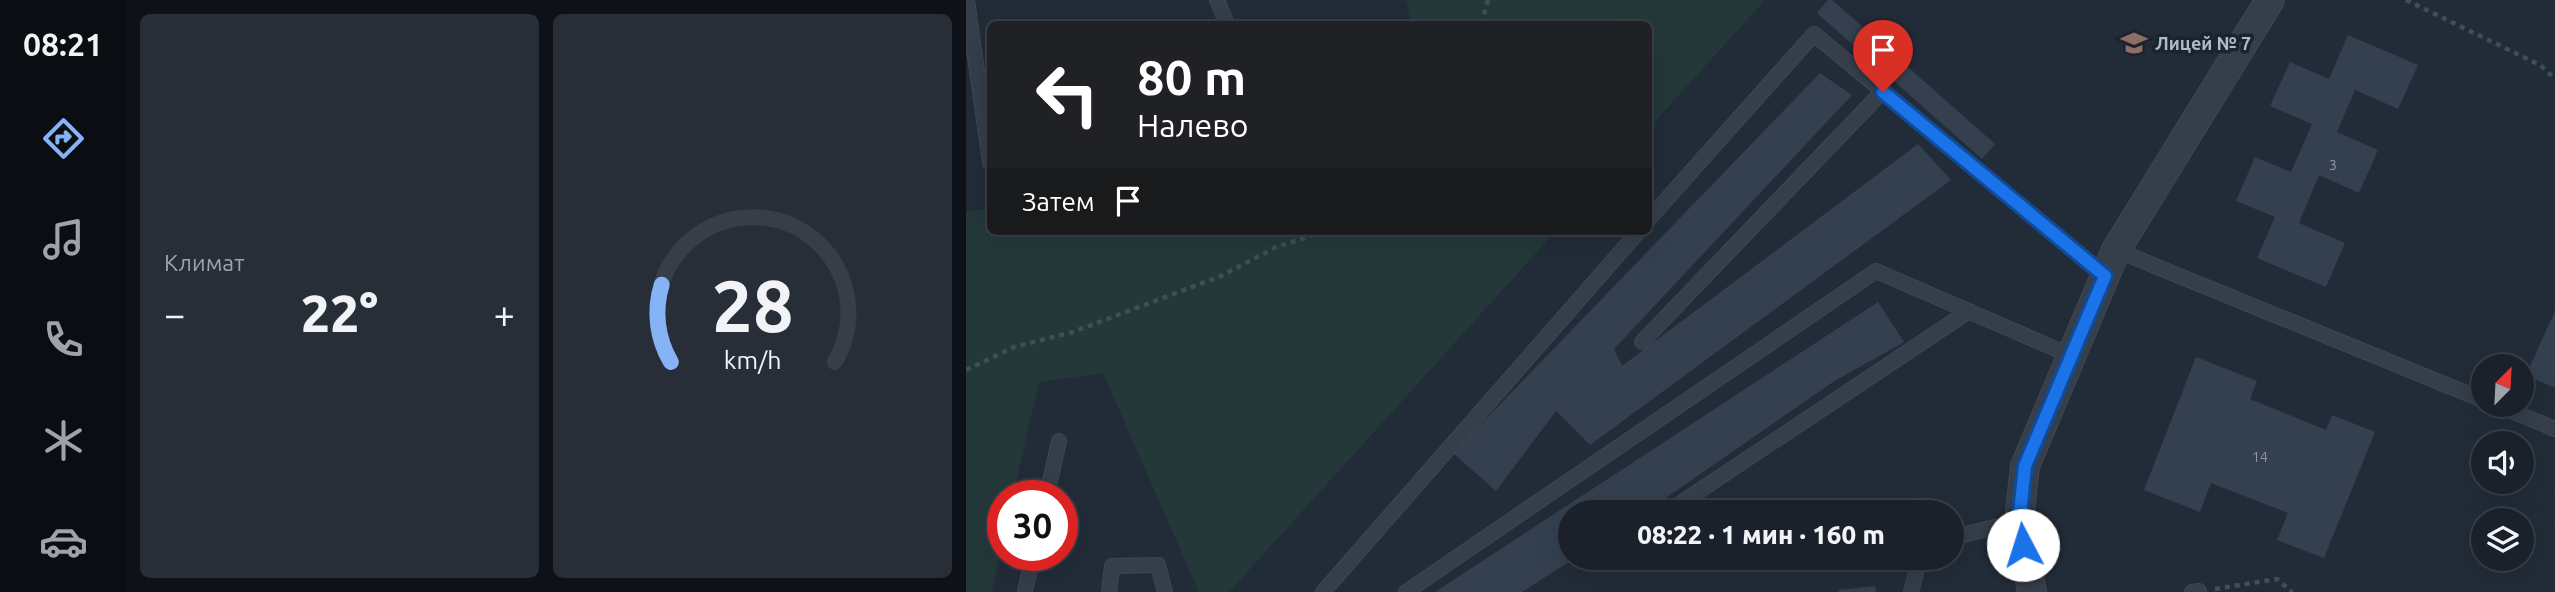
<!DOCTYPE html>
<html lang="ru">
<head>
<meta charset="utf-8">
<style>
  body { margin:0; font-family:Ubuntu,sans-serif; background:#272e37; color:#f1f3f6; height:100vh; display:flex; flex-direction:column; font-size:26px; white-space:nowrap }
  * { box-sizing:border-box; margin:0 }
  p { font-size:23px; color:#9fa3a9 }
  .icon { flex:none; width:38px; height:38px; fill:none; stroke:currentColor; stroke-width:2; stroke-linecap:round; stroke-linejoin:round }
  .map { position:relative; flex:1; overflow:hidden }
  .panel { display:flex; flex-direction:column; gap:14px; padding:14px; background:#0e1218; width:840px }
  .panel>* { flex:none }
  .top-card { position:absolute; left:21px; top:21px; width:665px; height:214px; border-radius:10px; box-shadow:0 7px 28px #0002,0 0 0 2px #383e47; background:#202124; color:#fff; overflow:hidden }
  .needle { width:46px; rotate:24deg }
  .controls { position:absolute; left:1505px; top:354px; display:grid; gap:14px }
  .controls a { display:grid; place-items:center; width:63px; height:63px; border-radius:50%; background:#1a212b; box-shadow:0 7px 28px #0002,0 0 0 2px #383e47; font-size:35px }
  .speed { position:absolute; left:21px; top:480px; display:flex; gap:14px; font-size:35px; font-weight:700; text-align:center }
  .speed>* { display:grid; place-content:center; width:91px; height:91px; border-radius:50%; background:#1a212b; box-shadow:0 7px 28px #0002,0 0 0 2px #383e47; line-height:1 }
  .speed .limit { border:10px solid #d22; background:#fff; color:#111 }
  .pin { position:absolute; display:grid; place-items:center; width:60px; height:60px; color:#fff; margin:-72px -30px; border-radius:50% 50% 50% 0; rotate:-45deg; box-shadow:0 0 7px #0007 }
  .pin .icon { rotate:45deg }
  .me { position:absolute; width:77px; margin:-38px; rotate:355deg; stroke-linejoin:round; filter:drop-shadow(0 0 5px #0008) }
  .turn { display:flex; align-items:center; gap:24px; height:147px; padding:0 35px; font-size:32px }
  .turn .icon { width:91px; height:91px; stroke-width:2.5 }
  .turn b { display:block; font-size:49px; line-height:60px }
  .then { display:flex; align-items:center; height:66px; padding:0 35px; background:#0003; gap:14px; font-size:26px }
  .big { font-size:52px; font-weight:800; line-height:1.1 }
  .panel .card { flex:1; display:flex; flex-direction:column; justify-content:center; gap:10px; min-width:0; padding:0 24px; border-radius:10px; background:#272e37 }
  .panel .dial { align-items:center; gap:0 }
  .dial svg { height:182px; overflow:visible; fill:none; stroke:#383e47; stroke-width:7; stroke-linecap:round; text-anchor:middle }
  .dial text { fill:#f1f3f6; stroke:none }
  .heat { display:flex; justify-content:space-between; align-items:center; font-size:38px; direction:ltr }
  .panel .tiles { flex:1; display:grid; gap:14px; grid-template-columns:repeat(2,1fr) }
  .trip { position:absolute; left:592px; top:500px; width:406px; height:70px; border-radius:35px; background:#1a212b; box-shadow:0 7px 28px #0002,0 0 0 2px #383e47; font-weight:800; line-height:70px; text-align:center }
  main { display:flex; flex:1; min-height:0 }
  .tab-bar { display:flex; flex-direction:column; width:126px; justify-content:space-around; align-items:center; background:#0a0d11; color:#9fa3a9 }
  .tab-bar .icon { width:49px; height:49px }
  .tab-bar .active { color:#85b3f6 }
  .tab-bar b { font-size:32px; color:#f1f3f6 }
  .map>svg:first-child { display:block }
</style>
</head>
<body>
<main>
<nav class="tab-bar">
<b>08:21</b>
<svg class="icon active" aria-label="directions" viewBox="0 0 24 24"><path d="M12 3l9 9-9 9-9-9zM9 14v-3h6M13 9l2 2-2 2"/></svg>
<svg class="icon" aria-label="music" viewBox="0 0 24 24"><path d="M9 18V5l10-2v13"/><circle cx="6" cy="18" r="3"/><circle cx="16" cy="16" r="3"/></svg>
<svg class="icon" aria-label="phone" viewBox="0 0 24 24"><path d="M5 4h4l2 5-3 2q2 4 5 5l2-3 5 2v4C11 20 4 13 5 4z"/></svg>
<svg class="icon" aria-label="climate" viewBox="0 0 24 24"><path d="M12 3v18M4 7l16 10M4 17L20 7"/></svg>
<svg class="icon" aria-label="car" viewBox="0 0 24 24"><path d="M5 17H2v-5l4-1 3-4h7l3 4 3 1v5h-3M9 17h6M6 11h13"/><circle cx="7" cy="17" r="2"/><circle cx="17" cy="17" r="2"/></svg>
</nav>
<section class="panel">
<div class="tiles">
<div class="card"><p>Климат</p>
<div class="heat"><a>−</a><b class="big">22°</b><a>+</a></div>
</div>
<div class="card dial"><svg viewBox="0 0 100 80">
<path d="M14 69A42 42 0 1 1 86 69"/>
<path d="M14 69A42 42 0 0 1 10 35" stroke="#85b3f6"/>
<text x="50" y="56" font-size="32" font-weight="700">28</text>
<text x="50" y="72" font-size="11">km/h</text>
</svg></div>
</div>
</section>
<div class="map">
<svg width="1589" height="592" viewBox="0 0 1589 592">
  <rect width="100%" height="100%" fill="#222c39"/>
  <g fill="#24383a">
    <polygon points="440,0 799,0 683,128 682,24 445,24"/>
    <polygon points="24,208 24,231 590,231 263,592 233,592 137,373 73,382 47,495 37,495 37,543 26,592 0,592 0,212"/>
  </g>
  <g fill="#344050">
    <polygon points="862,0 866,0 1029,144 1016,159 851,13"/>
    <polygon points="1382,35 1452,65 1432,109 1389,90 1371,132 1412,150 1393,193 1353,175 1333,223 1379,243 1360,287 1291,258 1309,217 1270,201 1289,157 1325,172 1346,124 1304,106 1324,62 1363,79"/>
    <polygon points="854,73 886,95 648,349 656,366 952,144 985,180 624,445 590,411 530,491 487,453"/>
    <polygon points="912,302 938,342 867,382 678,513 604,513 604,558 609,558 556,592 469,592"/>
    <polygon points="1589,311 1589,388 1560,375"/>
    <polygon points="1230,357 1291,381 1284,399 1360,430 1366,415 1409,432 1358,558 1311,540 1322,513 1245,483 1234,512 1178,490"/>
    <polygon points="909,586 910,592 873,592 873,590"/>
  </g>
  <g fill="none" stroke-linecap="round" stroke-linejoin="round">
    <g stroke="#3e4752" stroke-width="16">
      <g id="service">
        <polyline points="1,0 24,163"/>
        <polyline points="251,0 261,24"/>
        <polyline points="682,220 848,34 1139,276"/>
        <polyline points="1150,250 1517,400"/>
        <polyline points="676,342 917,91"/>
        <polyline points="1529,404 1589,429"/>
        <polyline points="81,495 93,441"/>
        <polyline points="715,503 1003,311"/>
        <polyline points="985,538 1053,521"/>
        <polyline points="59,592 67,555"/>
        <polyline points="143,592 146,566 192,565 199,592"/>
        <polyline points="357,592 673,231"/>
        <polyline points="440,592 910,271 1106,356"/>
        <polyline points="945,592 954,558"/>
        <polyline points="1226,592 1233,591"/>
      </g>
    </g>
    <g stroke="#3e4752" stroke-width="30">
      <polyline id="minor" points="1066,592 1053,521 1059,466 1150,250 1304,0"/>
    </g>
    <g stroke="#3c5152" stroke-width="4.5" stroke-dasharray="5 5" stroke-linecap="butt">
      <polyline points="1440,0 1574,65 1589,79"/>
      <polyline points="515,24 522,0"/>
      <polyline points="0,370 48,347 107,332 255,276 310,247 360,231"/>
      <polyline points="1249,589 1311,579 1326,592"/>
    </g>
    <use href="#service" stroke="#353e49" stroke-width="14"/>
    <use href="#minor" stroke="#353e49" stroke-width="28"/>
  </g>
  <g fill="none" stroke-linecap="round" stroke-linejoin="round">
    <g stroke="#114b97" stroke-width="18">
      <polyline id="route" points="917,92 1139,276 1059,466 1053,522 1057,545"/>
    </g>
    <use href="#route" stroke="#1a73e8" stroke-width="12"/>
  </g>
  <defs>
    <g id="school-bare" transform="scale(2.1)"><path d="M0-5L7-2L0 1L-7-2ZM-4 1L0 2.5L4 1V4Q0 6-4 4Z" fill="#8d6e63" stroke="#1b232e" stroke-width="2.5" paint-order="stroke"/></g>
  </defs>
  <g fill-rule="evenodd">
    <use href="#school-bare" x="1168" y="43"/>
  </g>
  <g text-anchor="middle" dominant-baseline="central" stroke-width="7" stroke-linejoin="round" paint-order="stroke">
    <g font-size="14" fill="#8f99a6">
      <text x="1367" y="165">3</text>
      <text x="1294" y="457">14</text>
    </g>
    <g font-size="18" font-weight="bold" fill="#b0b9c5" stroke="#1b232e" text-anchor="start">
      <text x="1189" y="43">Лицей № 7</text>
    </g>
  </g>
</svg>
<div class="controls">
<a><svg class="needle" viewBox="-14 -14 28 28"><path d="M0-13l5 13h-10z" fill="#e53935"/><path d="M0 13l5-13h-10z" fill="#9fa3a9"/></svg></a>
<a><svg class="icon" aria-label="sound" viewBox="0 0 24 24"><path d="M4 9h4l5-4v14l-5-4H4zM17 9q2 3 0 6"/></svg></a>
<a><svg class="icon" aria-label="layers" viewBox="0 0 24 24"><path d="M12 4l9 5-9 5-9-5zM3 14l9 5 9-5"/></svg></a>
</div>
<div class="speed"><div class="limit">30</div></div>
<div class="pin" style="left:917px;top:92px;background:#d93025"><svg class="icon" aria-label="arrive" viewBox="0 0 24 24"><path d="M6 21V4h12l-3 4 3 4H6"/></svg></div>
<svg class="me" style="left:1057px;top:545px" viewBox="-20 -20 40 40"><circle r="19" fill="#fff"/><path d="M0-13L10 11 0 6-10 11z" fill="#1a73e8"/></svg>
<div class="trip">08:22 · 1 мин · 160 m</div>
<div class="top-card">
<div class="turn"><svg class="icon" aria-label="left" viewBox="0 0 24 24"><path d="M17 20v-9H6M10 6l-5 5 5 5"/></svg><div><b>80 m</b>Налево</div></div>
<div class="then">Затем<svg class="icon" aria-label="arrive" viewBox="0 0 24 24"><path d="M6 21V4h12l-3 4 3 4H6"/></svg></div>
</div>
</div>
</main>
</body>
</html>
